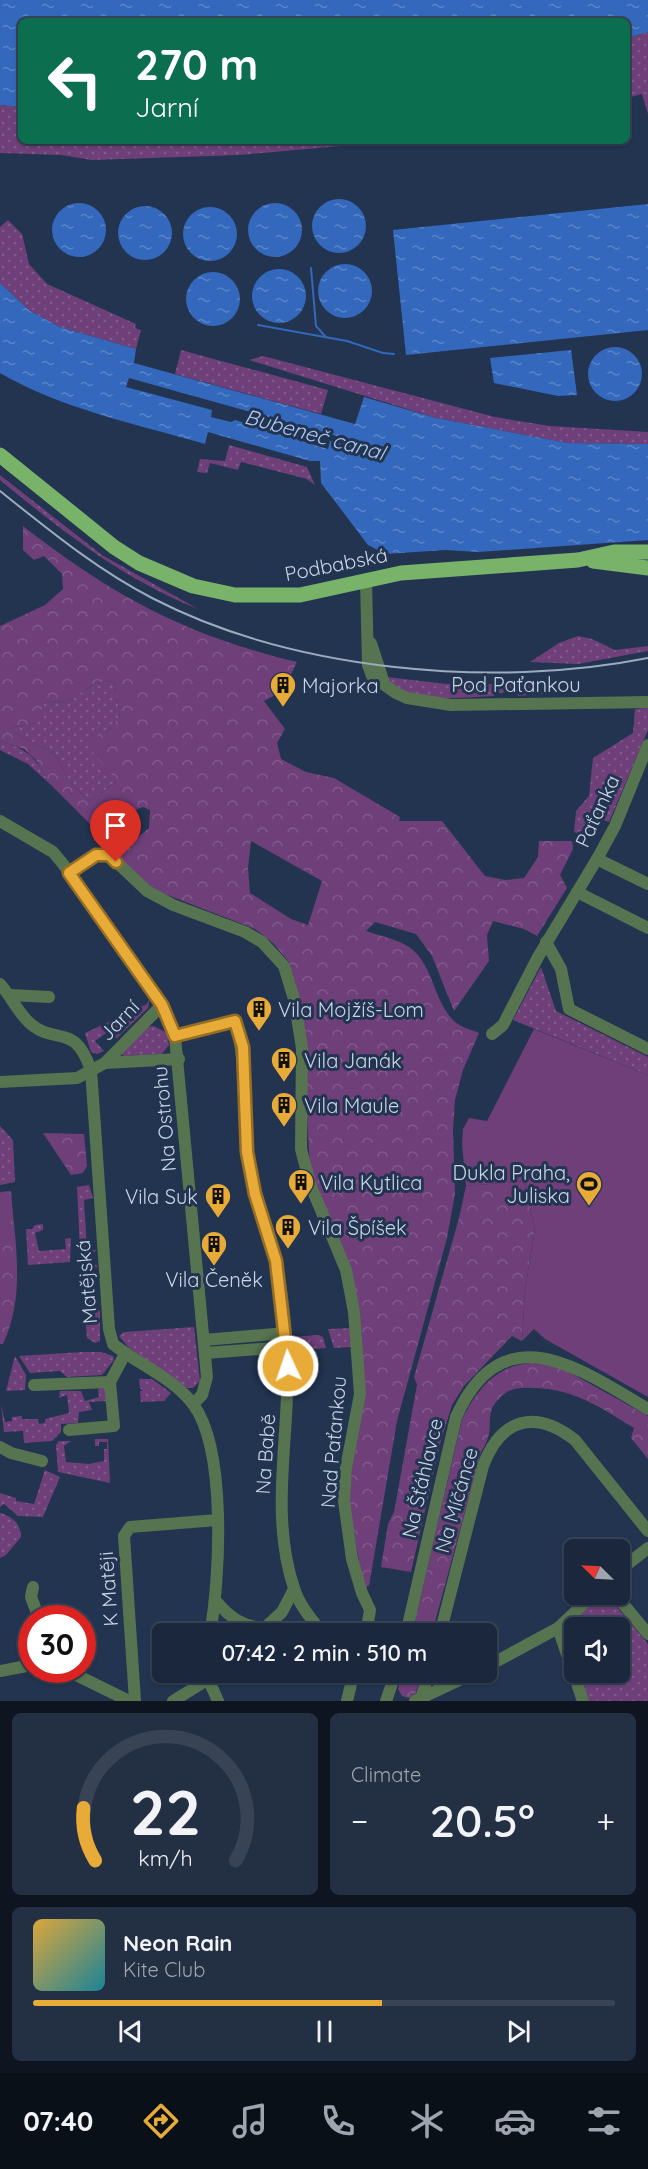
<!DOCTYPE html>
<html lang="en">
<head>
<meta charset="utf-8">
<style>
  body { margin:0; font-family:Quicksand,sans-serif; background:#232f43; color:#f1f3f6; height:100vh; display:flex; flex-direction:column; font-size:22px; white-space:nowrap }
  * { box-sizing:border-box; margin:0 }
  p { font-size:20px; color:#9fa5af }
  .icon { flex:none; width:33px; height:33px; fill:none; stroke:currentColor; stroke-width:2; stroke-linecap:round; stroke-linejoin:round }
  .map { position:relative; height:1701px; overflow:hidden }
  .drawer { display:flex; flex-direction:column; gap:12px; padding:12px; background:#0e1521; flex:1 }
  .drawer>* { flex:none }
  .banner { position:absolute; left:18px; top:18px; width:612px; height:126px; border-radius:9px; box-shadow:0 2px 4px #0004,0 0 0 2px #384456; background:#0b6e4f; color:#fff; overflow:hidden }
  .needle { width:39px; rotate:294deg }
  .fabs { position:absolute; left:564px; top:1539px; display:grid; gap:12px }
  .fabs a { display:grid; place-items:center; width:66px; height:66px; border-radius:9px; background:#1a273c; box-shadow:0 2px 4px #0004,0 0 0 2px #384456; font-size:30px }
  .speed { position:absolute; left:18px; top:1605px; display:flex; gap:12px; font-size:30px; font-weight:700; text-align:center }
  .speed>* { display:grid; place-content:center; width:78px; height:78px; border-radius:50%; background:#1a273c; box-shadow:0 2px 4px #0004,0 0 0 2px #384456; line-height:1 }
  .speed .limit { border:9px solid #d22; background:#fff; color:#111 }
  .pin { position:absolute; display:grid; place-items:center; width:51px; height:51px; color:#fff; margin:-62px -26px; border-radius:50% 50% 50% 0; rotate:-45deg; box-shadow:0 0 6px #0007 }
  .pin .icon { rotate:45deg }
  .me { position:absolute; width:66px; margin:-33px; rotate:357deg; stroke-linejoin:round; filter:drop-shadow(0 0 4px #0008) }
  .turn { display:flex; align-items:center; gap:21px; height:126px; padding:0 18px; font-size:27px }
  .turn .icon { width:78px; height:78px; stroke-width:2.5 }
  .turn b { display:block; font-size:42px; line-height:51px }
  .big { font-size:45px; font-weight:600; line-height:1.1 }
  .drawer .card { flex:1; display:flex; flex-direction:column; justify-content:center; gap:9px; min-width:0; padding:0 21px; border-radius:9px; background:#232f43 }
  .drawer .dial { align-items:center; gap:0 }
  .dial svg { height:156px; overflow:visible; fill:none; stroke:#384456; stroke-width:7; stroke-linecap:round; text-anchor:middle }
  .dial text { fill:#f1f3f6; stroke:none }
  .song { display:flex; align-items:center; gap:18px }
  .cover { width:72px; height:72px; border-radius:9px; background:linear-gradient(135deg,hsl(40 70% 55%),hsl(190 70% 35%)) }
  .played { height:6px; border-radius:3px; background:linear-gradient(90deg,#e8ab37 60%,#384456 60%) }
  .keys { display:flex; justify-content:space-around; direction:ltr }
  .heat { display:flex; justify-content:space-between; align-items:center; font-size:33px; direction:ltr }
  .drawer .tiles { flex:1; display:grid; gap:12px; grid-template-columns:1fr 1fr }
  .card:last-child { grid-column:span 2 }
  .trip { position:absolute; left:152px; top:1623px; width:345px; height:60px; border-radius:9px; background:#1a273c; box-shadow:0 2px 4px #0004,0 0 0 2px #384456; font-weight:600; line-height:60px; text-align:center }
  .tabs { display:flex; height:96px; justify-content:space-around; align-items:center; background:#0a1018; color:#9fa5af }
  .tabs .icon { width:42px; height:42px }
  .tabs .current { color:#e8ab37 }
  .tabs b { font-size:27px; color:#f1f3f6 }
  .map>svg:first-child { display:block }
</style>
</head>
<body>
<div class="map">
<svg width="648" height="1701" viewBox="0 0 648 1701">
  <defs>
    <pattern id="grass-dots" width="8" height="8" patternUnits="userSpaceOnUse" patternTransform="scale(1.5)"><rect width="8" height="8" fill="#6e3f79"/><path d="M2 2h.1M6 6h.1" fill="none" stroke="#815a8c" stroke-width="1.8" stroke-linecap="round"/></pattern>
    <pattern id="forest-crowns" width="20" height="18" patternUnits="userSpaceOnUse" patternTransform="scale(1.5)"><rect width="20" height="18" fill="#6e3f79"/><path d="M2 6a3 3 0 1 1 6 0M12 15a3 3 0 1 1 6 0" fill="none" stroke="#815a8c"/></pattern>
    <pattern id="water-ripples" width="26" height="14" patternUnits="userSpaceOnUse" patternTransform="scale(1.5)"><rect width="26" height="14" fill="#3468bc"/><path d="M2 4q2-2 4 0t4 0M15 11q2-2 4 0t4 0" fill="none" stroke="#5984c8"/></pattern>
  </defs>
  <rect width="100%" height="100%" fill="#223450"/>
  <g fill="url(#grass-dots)">
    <polygon points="648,32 648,114 642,94 627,98 627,38"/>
    <polygon points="0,105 21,107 21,141 396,141 239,155 92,160 61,155 0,153"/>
    <polygon points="8,220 22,234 29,264 47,284 136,324 135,328 141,330 136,349 60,327 30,311 0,283 0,227"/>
    <polygon points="181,350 328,390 321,414 175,374"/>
    <polygon points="263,356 495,417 550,426 648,432 648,444 568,443 436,418 249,360"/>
    <polygon points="229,445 307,467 315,485 307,479 241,462 238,470 210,463 207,473 197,472 200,459 225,461"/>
    <path d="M0,475L102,555L198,609C123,579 62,531 0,480Z"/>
    <polygon points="578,636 592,639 615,650 648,646 648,651 578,664 530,662 559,643"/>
    <path d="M387,677L447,684H551L552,693L518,696L517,692L495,693L494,696C466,697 403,706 387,677Z"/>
    <polygon points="114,681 120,716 105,733 117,781 90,801 73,786 54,754 8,729 35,722 45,702 68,701 96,683"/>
    <polygon points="648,708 648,730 609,822 598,818 586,838 574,832 576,811 589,796 593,758 633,733 635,709"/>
    <path d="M0,741C32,751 34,757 51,785L28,764L0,750Z"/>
    <polygon points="123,814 121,823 133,841 130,858 107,820"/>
    <polygon points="541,967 556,1011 648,1057 648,1075 513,1020"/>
    <polygon points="150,997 148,1008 116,1039 109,1031 95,1041 104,1051 97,1054 91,1052 85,1033 147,1004"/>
    <polygon points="154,1026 167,1033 169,1045 162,1054 123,1056 122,1053 148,1027"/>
    <polygon points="0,1126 13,1140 15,1182 0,1185"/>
    <polygon points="89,1185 93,1198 84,1200 87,1250 96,1250 95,1252 80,1252 77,1187"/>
    <polygon points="43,1224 43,1230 35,1233 39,1251 66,1249 65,1239 71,1238 70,1262 28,1265 26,1229 32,1229 35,1225"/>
    <polygon points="85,1264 95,1264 98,1267 91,1268 94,1303 100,1312 100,1341 95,1343 87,1338 81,1267"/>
    <polygon points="194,1327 200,1381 193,1388 185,1388 128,1347 119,1336 124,1332"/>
    <polygon points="351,1328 352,1347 334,1348 328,1329"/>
    <polygon points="319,1335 323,1337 326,1348 292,1351 290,1337"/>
    <polygon points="82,1352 101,1352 113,1356 114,1360 102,1375 67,1377 60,1371 30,1373 19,1356"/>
    <polygon points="15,1356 26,1375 25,1390 6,1391"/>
    <polygon points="139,1379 152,1379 171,1393 164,1401 141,1402 140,1391 143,1391 140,1388"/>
    <polygon points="102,1387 105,1387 106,1401 89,1402 92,1410 79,1412 78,1423 61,1424 61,1432 52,1441 24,1443 23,1431 4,1432 1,1404 5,1422 12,1421 12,1417 22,1416 22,1419 38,1419 39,1424 45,1423 45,1419 69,1413 67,1395 59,1398 60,1391 81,1391 85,1401 99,1397 98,1389"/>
    <polygon points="95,1439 108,1439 110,1483 58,1472 56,1445 59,1441 71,1441 64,1446 66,1462 89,1464 104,1461 104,1449 107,1449 107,1442 99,1442 99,1446 95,1446"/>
    <polygon points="45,1470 60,1477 43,1517 18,1516 4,1504 0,1507 0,1493 16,1498 16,1501 34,1504"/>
    <path d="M0,1513C12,1516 21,1524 21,1537L6,1555L0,1558Z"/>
    <polygon points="601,1595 607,1595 648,1644 648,1701 589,1701 580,1673 620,1672 620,1628 574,1628 574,1657 565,1628"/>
  </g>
  <g fill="url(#forest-crowns)" fill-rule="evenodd">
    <path d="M23,526C113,596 185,635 297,662L283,691L264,701L285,729L277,743L281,759L306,772L334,778L400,817L399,821H442L485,876L505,880L524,878L538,857L539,841H572L573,849L560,875L567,888L537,936L524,929L493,921L487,935L489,961L454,1011L432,956L416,934L375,922L366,931C382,937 401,939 414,951C434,970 434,1001 454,1021C460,1027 472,1030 479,1033L463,1070L455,1100L453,1129L455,1194L447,1238L397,1421L369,1586L363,1587L349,1501L362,1350L328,1217L310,1167L300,1002L289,962L273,943L255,929L147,887L117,861L93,827L50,784L36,760L24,749L0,741V626L45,605L63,589L62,574L44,556L34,560L23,550ZM114,681L120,716L105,733L84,742L117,781L90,801L73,786L54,754L8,729L36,722L45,702L68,701L96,683ZM143,807L150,810L149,828L133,841L130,857L107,820ZM251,841L322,881L308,925L291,919L250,893L248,868Z"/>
    <polygon points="43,1133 84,1134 87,1166 83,1173 71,1175"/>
    <polygon points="524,1181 535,1228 525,1289 522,1341 512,1336 464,1386 452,1405 440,1444 411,1572 381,1567 388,1524 394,1512 417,1385 414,1377 459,1218 466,1186"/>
    <path d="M11,1191C15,1244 26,1295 3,1344H0V1192Z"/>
    <path d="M532,1363L560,1367L648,1416V1459L631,1438L634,1428C601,1408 573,1388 533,1388C515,1387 505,1389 494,1405C485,1419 496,1431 481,1452L432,1633L412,1634L462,1419C478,1389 496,1365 532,1363Z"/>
    <polygon points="403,1673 421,1673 416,1693 409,1698 402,1696 398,1689"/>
  </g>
  <g fill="#6e3f79">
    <polygon points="534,1029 648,1075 648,1397 545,1339 534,1329 522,1341 525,1289 535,1229 524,1181 466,1186 462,1144 463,1129 469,1118 487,1121"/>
    <polygon points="9,1192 12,1239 0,1240 0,1193"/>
  </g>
  <g fill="url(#water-ripples)" fill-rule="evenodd">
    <polygon points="0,0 648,0 648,32 627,38 627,21 21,21 21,107 0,105"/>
    <circle cx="339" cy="226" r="27"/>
    <circle cx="275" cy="230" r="27"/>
    <circle cx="79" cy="230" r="27"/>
    <polygon points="648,204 648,330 406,355 393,230"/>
    <circle cx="145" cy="233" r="27"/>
    <circle cx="210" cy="234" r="27"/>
    <circle cx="345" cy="291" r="27"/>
    <circle cx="279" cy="296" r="27"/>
    <circle cx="213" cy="299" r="27"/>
    <path d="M0,283L30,311L60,327L136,349L134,363L355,424L364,397L436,418L568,443L648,444V540L478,552L446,550L385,554L368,545L321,483L320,461H310L208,432L205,444C136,424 62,409 0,373ZM129,378L344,438L342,444L330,441L328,449L235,420L231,422L211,417L212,410L126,387Z"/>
    <circle cx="615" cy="374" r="27"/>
    <polygon points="571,350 577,395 558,396 494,383 490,358"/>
  </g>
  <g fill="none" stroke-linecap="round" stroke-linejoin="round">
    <g stroke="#3468bc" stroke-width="2">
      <polyline points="311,268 316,326 325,336"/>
      <polyline points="258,325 347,341 383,353 394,354"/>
    </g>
    <g stroke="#577450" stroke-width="12">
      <polyline points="366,580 368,665 372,676 396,693 407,698 451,705 648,702"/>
      <polyline points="371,643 384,683"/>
      <polyline points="0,821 53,852 63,864 162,1005 175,1037 207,1377 202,1395 193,1404"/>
      <polyline points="597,859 648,884"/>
      <polyline points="69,873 96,855 109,855 147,891 173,905 245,932 262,942 284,966 294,999 302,1048 301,1149 310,1184 346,1270 354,1312 360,1394 346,1468 344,1501 352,1559 362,1593 370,1610 366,1634"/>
      <polyline points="577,892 648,928"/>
      <polyline points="546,942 561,969 569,1009 648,1049"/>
      <path d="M0,984C11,996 19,1015 32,1025C57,1045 74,1022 91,1070L109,1329L113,1344C139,1365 172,1377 193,1404C227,1450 220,1578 210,1634"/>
      <polyline points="10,995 49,997"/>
      <polyline points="492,1034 503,1025 538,957 597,859 615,826 648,745"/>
      <path d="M175,1037L235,1021C248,1065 241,1106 247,1152C252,1190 268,1224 276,1262C282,1289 285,1320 287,1348C292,1427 268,1511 294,1588C299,1605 312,1620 323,1634"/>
      <polyline points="105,1063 179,1059"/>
      <polyline points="0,1082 77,1078 105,1063 162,1005"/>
      <polyline points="204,1340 286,1333"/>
      <polyline points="205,1353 287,1347"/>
      <polyline points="34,1385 110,1382 125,1354"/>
      <polyline points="69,1430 114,1426 110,1382"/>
      <polyline points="0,1447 11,1453 42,1461"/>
      <polyline points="620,1570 648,1548"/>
      <polyline points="33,1587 31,1597 39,1618"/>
      <polyline points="615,1594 648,1634"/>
      <path d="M216,1601C230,1618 243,1627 265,1628"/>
      <polyline points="558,1628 583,1701"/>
      <polyline points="258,1634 282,1612 294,1589"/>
      <path d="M406,1634L456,1417C503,1312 580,1369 648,1409"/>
      <path d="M440,1634L483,1466C501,1418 535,1409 575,1440L648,1531"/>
      <polyline points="486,1667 558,1628 594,1594"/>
      <polyline points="66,1670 129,1701"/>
      <polyline points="0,1671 32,1665"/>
      <polyline points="206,1674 218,1701"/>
      <polyline points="421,1699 429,1672"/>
      <polyline points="135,1701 124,1536 130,1527 217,1520"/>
      <polyline points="173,1701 207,1680 214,1672"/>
      <polyline points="347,1701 354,1672"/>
      <polyline points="386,1701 396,1672"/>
      <polyline points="415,1701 476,1672"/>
    </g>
    <g stroke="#78b369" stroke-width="15">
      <polyline points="0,455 114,547 139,563 193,586 235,595 300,595 401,573 578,560 614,552 648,552"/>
      <polyline points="593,561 648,568"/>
    </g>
    <path stroke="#9dabbf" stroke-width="2" d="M0,491C49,530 96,569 152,598C293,671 493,689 648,658"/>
  </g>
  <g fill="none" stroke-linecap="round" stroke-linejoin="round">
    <g stroke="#976f24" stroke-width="15">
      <polyline id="route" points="116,862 109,855 96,855 69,873 162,1005 175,1036 235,1021 243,1047 247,1152 255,1194 276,1261 288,1366"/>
    </g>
    <use href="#route" stroke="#e8ab37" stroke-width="10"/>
  </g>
  <defs>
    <g id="building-pin" transform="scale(1.35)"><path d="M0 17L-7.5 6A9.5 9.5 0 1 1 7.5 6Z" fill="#e8ab37" stroke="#223450"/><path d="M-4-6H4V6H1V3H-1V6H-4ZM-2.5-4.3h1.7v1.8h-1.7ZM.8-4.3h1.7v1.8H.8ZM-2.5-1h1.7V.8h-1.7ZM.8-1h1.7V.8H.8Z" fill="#111"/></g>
    <g id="stadium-pin" transform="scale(1.35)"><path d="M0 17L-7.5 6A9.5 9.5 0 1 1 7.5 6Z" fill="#e8ab37" stroke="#223450"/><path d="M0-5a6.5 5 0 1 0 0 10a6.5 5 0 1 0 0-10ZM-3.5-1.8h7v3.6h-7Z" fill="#111"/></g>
  </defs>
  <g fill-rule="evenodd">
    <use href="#building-pin" x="283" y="685"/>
    <use href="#building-pin" x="259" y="1009"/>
    <use href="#building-pin" x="284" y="1060"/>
    <use href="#building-pin" x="284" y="1105"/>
    <use href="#building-pin" x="301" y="1182"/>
    <use href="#stadium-pin" x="589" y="1184"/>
    <use href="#building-pin" x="218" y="1196"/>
    <use href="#building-pin" x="288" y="1227"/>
    <use href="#building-pin" x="214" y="1244"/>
  </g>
  <g text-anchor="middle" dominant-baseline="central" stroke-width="6" stroke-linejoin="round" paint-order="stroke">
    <g font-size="20" fill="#c9d5e7" stroke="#223450">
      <text transform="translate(336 564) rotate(-11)">Podbabská</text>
      <text x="516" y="684">Pod Paťankou</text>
      <text transform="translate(597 811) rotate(-65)">Paťanka</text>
      <text transform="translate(119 1020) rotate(-46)">Jarní</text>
      <text transform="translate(164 1119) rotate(-95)">Na Ostrohu</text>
      <text transform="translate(86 1282) rotate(-95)">Matějská</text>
      <text transform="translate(333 1442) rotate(-85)">Nad Paťankou</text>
      <text transform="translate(265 1454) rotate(-86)">Na Babě</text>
      <text transform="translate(422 1478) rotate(-77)">Na Šťáhlavce</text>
      <text transform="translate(456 1500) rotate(-74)">Na Míčánce</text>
      <text transform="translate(108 1589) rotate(-94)">K Matěji</text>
    </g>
    <g font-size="20" fill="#c9d5e7" stroke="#223450" text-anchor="start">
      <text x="302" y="685">Majorka</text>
      <text x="278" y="1009">Vila Mojžíš-Lom</text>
      <text x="304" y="1060">Vila Janák</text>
      <text x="304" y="1105">Vila Maule</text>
      <text x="570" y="1172" text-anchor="end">Dukla Praha,<tspan x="570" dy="23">Juliska</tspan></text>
      <text x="320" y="1182">Vila Kytlica</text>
      <text x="198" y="1196" text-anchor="end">Vila Suk</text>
      <text x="308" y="1227">Vila Špíšek</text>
      <text x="214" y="1279" text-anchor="middle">Vila Čeněk</text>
    </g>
    <g font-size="21" font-style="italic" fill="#afcbf7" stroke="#223450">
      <text transform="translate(315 434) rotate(15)">Bubeneč canal</text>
    </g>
  </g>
</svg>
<div class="fabs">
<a><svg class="needle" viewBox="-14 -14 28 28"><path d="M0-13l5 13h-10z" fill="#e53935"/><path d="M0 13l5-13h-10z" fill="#9fa5af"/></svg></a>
<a><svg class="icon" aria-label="sound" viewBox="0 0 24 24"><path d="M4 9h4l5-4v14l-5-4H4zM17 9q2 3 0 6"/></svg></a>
</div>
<div class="speed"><div class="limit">30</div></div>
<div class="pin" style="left:116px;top:862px;background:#d93025"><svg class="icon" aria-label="arrive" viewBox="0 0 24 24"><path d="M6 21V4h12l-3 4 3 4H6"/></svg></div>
<svg class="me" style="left:288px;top:1366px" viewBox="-20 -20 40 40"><circle r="17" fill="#e8ab37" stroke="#fff" stroke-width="3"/><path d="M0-11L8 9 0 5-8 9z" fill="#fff"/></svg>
<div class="trip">07:42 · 2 min · 510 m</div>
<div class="banner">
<div class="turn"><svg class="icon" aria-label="left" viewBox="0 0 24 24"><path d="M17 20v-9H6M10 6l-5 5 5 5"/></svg><div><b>270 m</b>Jarní</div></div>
</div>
</div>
<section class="drawer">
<div class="tiles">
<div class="card dial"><svg viewBox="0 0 100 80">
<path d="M14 69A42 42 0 1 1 86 69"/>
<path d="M14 69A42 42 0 0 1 8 42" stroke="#e8ab37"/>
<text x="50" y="56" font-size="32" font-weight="700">22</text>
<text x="50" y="72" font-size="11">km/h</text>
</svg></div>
<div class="card"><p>Climate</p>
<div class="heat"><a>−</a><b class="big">20.5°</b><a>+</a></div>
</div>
<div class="card">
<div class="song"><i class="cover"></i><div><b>Neon Rain</b><p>Kite Club</p></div></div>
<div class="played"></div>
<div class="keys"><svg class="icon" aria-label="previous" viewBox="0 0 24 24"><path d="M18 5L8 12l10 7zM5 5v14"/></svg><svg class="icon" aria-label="pause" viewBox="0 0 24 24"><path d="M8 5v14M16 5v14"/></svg><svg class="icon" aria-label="next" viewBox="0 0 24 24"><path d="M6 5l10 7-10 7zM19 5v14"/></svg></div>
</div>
</div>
</section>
<nav class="tabs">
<b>07:40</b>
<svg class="icon current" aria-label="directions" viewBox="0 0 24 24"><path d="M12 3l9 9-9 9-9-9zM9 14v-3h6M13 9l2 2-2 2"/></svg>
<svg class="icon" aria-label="music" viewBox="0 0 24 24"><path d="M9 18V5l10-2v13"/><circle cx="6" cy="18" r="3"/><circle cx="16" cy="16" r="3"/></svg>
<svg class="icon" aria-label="phone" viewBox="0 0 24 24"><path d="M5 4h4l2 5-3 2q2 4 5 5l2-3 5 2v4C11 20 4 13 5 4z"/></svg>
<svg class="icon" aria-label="climate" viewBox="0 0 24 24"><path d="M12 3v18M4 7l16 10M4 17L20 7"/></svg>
<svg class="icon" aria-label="car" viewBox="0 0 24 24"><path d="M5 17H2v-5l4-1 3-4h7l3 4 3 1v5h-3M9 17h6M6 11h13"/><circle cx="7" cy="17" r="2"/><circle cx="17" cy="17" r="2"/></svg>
<svg class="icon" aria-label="filters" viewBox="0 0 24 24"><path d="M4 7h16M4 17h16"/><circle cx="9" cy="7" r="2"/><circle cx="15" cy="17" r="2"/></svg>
</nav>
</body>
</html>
